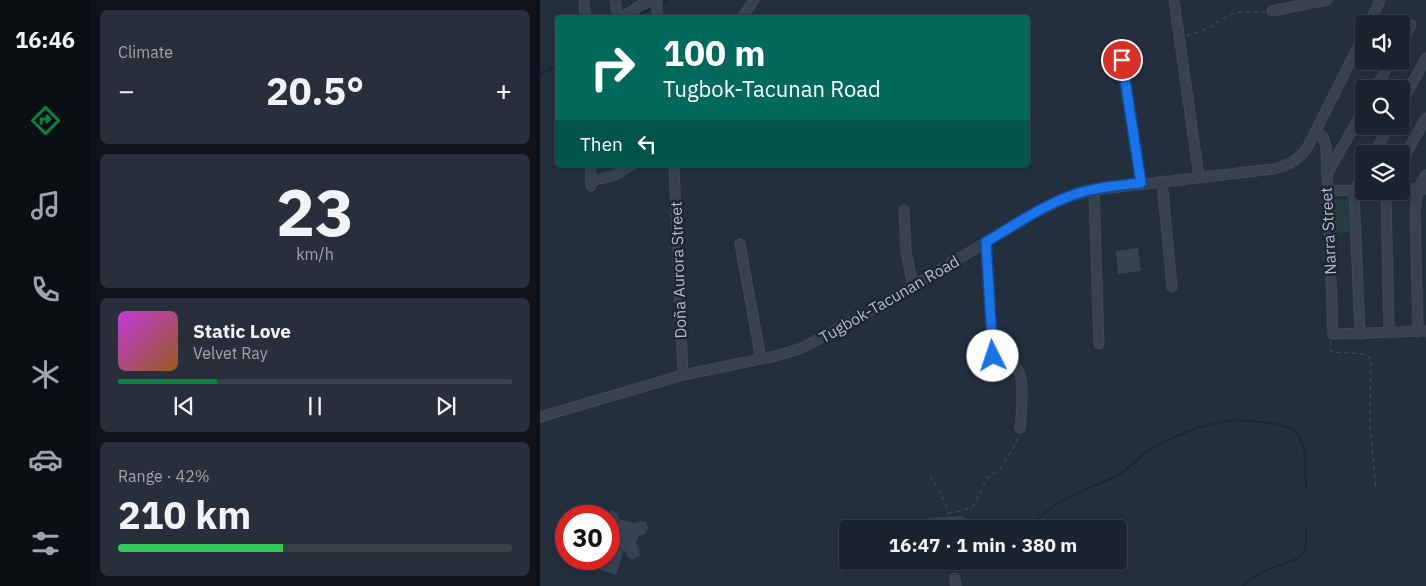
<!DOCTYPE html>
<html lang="en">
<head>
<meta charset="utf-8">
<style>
  body { margin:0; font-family:"IBM Plex Sans",sans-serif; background:#282f3a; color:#f1f3f6; height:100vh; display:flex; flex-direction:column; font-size:19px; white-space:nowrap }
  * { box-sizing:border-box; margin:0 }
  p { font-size:16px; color:#a0a4aa }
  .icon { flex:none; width:28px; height:28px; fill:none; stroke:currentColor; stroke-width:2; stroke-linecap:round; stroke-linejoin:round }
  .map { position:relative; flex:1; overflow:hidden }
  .panel { display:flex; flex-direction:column; gap:10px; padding:10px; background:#0f1319; width:450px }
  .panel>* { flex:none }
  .hud { position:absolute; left:15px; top:15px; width:475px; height:152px; border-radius:5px; box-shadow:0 2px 8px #0003,0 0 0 1px #39404a; background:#00695c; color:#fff; overflow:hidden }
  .tools { position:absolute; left:815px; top:15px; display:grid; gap:10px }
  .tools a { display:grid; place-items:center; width:55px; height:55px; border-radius:5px; background:#1b232e; box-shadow:0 2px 8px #0003,0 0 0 1px #39404a; font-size:25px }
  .speed { position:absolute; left:15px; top:505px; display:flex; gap:10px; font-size:25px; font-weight:700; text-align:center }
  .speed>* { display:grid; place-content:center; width:65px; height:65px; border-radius:50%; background:#1b232e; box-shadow:0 2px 8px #0003,0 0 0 1px #39404a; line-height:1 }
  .speed .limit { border:8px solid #d22; background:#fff; color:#111 }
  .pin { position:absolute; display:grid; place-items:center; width:42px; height:42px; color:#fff; margin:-21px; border:2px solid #fff; border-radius:50%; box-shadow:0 1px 5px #0007 }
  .me { position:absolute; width:55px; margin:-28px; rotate:356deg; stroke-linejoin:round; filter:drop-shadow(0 0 4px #0008) }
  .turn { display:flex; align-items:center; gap:18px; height:105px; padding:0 25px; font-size:22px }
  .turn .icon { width:65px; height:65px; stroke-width:2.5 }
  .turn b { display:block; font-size:35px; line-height:42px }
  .then { display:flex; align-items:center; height:48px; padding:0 25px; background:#0003; gap:10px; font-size:19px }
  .big { font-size:38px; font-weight:700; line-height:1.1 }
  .panel .widget { flex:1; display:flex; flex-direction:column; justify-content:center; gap:8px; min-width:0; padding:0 18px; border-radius:8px; background:#282f3a }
  .panel .dial { align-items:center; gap:0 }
  .dial b { font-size:65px; line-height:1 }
  .song { display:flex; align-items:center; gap:15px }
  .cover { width:60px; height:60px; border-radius:8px; background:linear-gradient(135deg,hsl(290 70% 55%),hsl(30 70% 35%)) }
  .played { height:5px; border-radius:2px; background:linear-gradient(90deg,#0b8043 25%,#39404a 25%) }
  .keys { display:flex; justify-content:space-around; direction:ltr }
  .heat { display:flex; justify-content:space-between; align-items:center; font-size:28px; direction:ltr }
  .charge { height:8px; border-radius:4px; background:linear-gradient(90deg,#34c759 42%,#39404a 0) }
  .trip { position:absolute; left:299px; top:520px; width:288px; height:50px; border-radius:5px; background:#1b232e; box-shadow:0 2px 8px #0003,0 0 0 1px #39404a; font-weight:700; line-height:50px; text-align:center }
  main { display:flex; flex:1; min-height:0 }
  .dock { display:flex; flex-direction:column; width:90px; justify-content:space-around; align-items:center; background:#0b0e12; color:#a0a4aa }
  .dock .icon { width:35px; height:35px }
  .dock .active { color:#0b8043 }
  .dock b { font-size:22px; color:#f1f3f6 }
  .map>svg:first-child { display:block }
</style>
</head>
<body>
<main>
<nav class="dock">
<b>16:46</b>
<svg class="icon active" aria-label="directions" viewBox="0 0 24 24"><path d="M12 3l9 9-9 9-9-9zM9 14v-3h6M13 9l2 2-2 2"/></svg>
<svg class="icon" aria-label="music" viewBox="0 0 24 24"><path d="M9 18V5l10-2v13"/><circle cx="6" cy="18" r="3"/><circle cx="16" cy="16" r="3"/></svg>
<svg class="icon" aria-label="phone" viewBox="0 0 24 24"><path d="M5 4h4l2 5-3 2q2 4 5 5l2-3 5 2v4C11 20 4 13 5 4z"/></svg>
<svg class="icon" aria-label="climate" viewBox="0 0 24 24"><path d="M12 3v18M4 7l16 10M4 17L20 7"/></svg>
<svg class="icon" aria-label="car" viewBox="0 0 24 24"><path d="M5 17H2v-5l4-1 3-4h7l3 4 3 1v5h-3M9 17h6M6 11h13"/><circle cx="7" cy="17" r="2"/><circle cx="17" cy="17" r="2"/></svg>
<svg class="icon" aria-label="filters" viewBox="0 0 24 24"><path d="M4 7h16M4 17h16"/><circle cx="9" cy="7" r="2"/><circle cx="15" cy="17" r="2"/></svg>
</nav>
<section class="panel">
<div class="widget"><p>Climate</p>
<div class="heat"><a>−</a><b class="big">20.5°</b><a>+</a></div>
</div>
<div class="widget dial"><b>23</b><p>km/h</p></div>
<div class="widget">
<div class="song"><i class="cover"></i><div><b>Static Love</b><p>Velvet Ray</p></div></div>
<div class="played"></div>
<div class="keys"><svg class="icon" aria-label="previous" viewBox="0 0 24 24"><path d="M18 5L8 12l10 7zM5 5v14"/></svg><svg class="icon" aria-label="pause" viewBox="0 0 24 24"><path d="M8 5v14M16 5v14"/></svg><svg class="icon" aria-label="next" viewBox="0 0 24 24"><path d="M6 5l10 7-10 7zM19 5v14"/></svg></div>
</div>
<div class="widget"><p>Range · 42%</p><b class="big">210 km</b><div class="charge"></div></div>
</section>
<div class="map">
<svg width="886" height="586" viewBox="0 0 886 586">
  <rect width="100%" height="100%" fill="#242f3e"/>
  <polygon fill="#263c3f" points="808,199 810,232 793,233 791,200"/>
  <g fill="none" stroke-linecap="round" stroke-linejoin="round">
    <g stroke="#17263c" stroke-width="2">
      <polyline points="120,4 129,0"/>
      <polyline points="92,18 114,7"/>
      <polyline points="0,74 18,65"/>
      <polyline points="485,529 516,504 538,493 581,474 605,453 623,442 656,428 676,423 698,420 732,423 754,429 759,435 765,453 766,489"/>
      <path d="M703,586C724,566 737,569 760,557L766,547V526"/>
    </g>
  </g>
  <g fill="#364354">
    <polygon points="598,248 601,271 578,274 576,251"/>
    <polygon points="73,510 74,513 76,512 79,519 94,523 101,520 102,522 105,521 109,529 106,531 107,533 98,537 96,543 100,552 99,553 100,556 91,560 90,557 88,558 84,550 76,575 60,570 63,563 69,564 69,512"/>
    <polygon points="424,516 426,529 388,529 388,518"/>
  </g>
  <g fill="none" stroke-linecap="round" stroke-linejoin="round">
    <g stroke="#414a57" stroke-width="11">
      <g id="minor">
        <polyline points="44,0 45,18"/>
        <polyline points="75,0 78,18"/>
        <polyline points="634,0 659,177"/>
        <polyline points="732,11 787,0"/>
        <polyline points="81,18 103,4 117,0 117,18"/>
        <polyline points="202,18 214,0"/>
        <polyline points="829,24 840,0"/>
        <polyline points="861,43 871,25"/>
        <polyline points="579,44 601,183"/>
        <polyline points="835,89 851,61"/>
        <polyline points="861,104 886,58"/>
        <polyline points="776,132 783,137 786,146 793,334 886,331"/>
        <polyline points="834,154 849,126"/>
        <polyline points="861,162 886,118"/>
        <polyline points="134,165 143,375"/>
        <polyline points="787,174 824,109"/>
        <polyline points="51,181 73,176 92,165"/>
        <polyline points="622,181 632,287"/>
        <polyline points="51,186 51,165"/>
        <polyline points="861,189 886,189"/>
        <polyline points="554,190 559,344"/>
        <polyline points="787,191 824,190"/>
        <polyline points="846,191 849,332"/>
        <polyline points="364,210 366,252 373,286"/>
        <path d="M446,243L453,356C456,364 465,362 473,365C487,372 481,414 480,428"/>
        <polyline points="200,244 221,359"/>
        <polyline points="878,332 875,211 878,189 886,175"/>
        <polyline points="820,334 814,191 824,173"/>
        <path d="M0,417L143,375L236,356L262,348L343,304L495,213L528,197L554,190L733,169C747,166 756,161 766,150L824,35"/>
        <polyline points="415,578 416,586"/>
      </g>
    </g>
    <g stroke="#3f5557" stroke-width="1" stroke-dasharray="4 4" stroke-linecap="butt">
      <polyline points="647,36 668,28 691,14 699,12 725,12"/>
      <polyline points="791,341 790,347 792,352 825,354 831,359 830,426 836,490"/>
      <path d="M390,476C400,493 412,508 408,529"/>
      <polyline points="409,513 422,511 434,505 447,478 460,469 475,445 479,435"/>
      <polyline points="402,561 414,565 414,570"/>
    </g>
    <use href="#minor" stroke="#38414e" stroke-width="9"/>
  </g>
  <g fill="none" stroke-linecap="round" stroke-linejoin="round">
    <g stroke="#114b97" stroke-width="12">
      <path id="route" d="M453,356L446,242C475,225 506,203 539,193C558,187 580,185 601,183L582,60"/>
    </g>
    <use href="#route" stroke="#1a73e8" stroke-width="9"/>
  </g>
  <g text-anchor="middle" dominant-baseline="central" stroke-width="5" stroke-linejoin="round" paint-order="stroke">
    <g font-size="16" fill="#b4bcc9" stroke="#1d2633">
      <text transform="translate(788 231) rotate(-93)">Narra Street</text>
      <text transform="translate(138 270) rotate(-92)">Doña Aurora Street</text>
      <text transform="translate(349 299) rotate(-30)">Tugbok-Tacunan Road</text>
    </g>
  </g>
</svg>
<div class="tools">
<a><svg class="icon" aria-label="sound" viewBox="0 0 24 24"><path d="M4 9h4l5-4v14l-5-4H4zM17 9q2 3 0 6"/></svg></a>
<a><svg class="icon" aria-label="search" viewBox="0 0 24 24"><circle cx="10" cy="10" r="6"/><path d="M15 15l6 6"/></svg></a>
<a><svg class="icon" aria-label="layers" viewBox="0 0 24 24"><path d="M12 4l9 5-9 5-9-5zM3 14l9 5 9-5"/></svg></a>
</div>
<div class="speed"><div class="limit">30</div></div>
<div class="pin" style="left:582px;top:60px;background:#d93025"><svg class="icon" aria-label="arrive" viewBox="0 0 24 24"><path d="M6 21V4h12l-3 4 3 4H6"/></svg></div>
<svg class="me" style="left:453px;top:356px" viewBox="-20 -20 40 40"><circle r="19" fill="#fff"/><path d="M0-13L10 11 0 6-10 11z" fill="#1a73e8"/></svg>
<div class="trip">16:47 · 1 min · 380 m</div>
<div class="hud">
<div class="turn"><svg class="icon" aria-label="right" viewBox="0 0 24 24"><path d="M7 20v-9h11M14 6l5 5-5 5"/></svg><div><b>100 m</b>Tugbok-Tacunan Road</div></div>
<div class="then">Then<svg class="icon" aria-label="left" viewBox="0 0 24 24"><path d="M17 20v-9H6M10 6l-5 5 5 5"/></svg></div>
</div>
</div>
</main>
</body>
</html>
